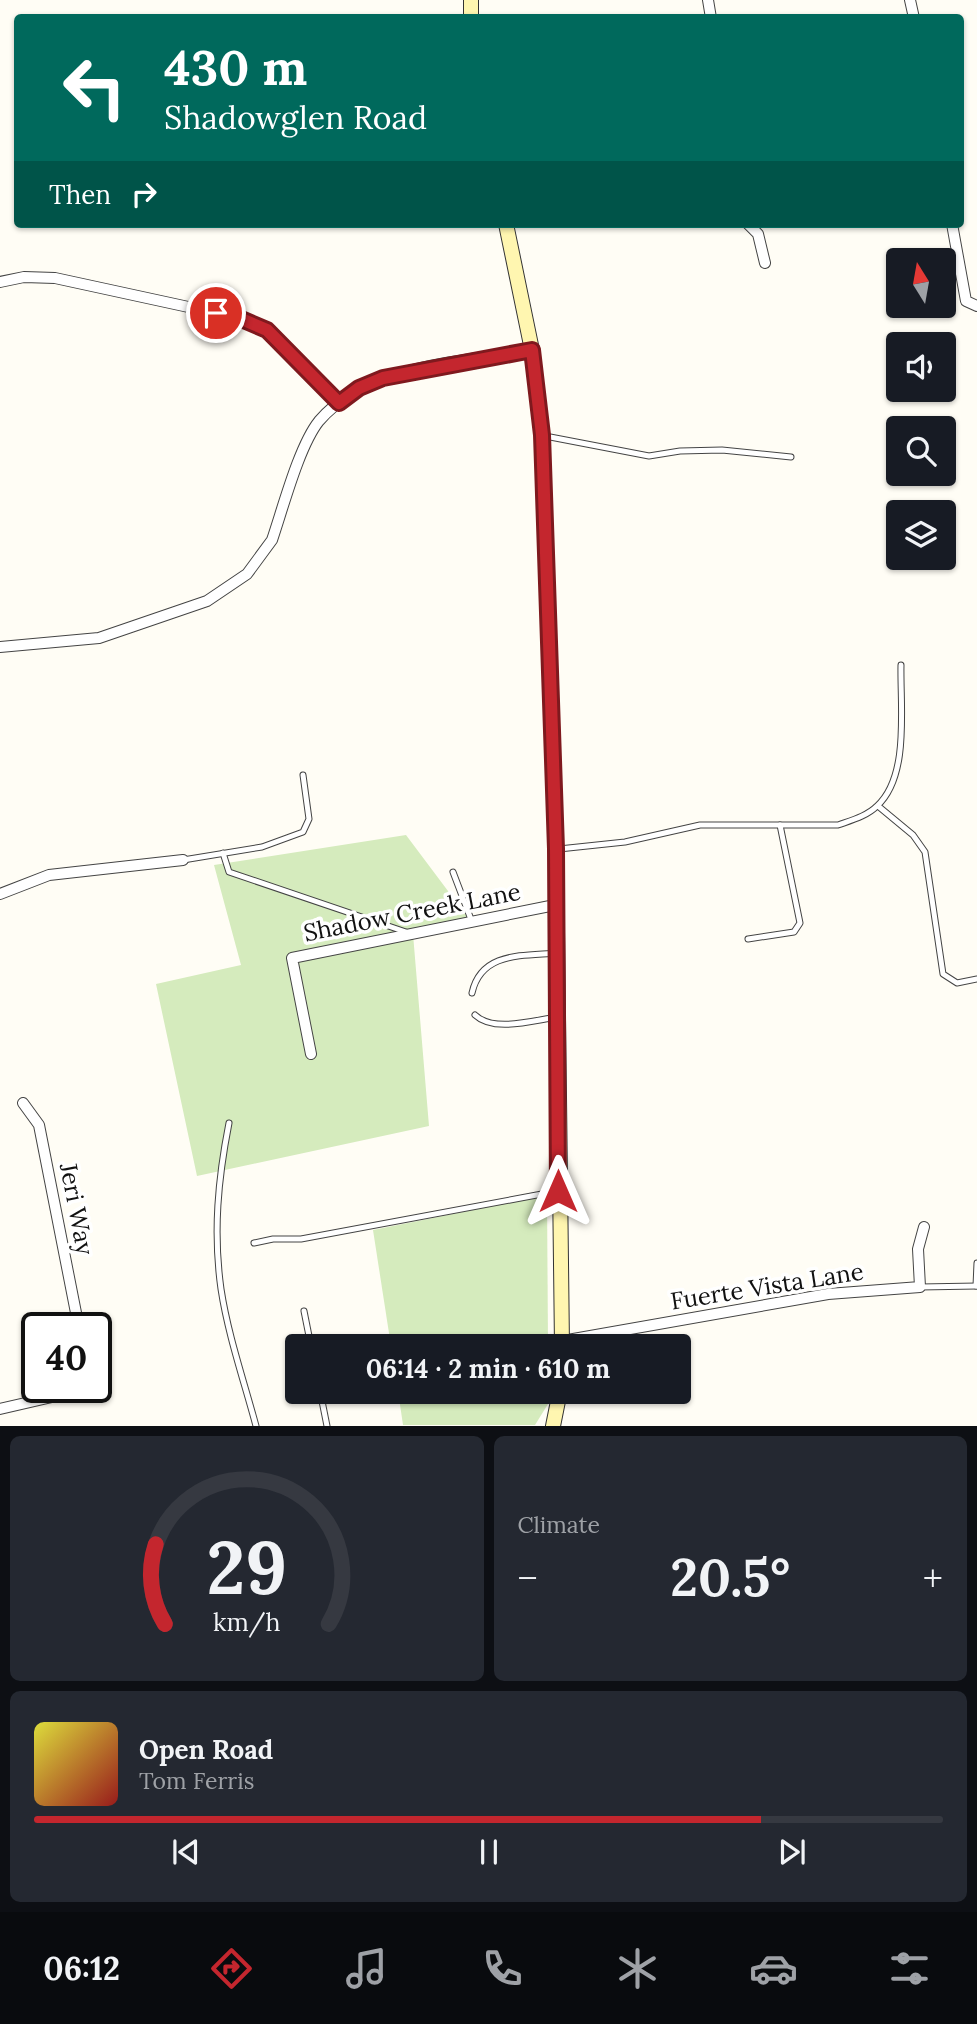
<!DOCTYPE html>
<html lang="en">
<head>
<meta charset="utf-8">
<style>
  body { margin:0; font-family:Lora,serif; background:#242831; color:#f1f3f6; height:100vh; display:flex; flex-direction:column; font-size:26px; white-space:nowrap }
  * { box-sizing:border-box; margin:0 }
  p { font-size:23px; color:#9ea1a6 }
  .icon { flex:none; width:38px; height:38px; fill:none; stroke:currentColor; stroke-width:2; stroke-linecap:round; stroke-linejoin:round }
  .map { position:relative; height:1426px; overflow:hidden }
  .details { display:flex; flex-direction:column; gap:10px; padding:10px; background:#0d0f14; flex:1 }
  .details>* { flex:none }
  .top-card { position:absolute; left:14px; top:14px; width:950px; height:214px; border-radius:7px; box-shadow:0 2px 5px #0004; background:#00695c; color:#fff; overflow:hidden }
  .needle { width:46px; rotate:349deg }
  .buttons { position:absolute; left:886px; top:248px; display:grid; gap:14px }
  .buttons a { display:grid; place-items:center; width:70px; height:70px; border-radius:7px; background:#171b24; box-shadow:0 2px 5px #0004; font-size:35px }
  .speed { position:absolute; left:21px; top:1312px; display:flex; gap:14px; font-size:35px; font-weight:700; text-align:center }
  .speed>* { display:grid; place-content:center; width:91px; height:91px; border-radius:50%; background:#171b24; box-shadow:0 2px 5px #0004; line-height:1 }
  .speed .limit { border:4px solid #111; border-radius:10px; background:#fff; color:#111 }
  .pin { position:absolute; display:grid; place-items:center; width:60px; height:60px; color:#fff; margin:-30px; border:4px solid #fff; border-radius:50%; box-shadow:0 2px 7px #0007 }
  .me { position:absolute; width:77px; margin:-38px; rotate:0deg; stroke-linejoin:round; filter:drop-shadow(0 0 5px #0008) }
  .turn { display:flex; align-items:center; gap:24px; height:147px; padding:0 35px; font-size:32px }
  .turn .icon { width:91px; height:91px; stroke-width:2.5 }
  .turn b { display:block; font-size:49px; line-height:60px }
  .then { display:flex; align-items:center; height:66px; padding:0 35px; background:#0003; gap:14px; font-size:26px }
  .big { font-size:52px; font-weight:800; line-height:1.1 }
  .details .tile { flex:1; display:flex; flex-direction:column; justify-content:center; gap:10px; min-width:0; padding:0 24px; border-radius:10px; background:#242831 }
  .details .dial { align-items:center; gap:0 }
  .dial svg { height:182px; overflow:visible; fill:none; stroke:#363941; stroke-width:7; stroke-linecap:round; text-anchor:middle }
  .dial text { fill:#f1f3f6; stroke:none }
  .song { display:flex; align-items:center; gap:21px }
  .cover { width:84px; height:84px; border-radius:10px; background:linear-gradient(135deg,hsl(60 70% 55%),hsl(0 70% 35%)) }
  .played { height:7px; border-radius:4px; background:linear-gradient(90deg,#c4262e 80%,#363941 80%) }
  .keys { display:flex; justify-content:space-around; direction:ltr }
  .heat { display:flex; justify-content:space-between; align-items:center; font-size:38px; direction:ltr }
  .details .tiles { flex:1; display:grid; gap:10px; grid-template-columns:1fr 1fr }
  .tile:last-child { grid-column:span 2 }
  .trip { position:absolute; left:285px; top:1334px; width:406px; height:70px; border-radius:7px; background:#171b24; box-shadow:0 2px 5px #0004; font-weight:800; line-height:70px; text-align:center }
  .tabs { display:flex; height:112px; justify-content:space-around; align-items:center; background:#090b0e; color:#9ea1a6 }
  .tabs .icon { width:49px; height:49px }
  .tabs .on { color:#c4262e }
  .tabs b { font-size:32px; color:#f1f3f6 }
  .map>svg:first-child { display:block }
</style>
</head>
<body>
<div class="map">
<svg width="977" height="1426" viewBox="0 0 977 1426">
  <rect width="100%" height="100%" fill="#fffdf5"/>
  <g fill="#d5ebbd">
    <polygon points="406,835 472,923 413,934 429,1126 197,1176 156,984 241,965 214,865"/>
    <polygon points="547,1195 548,1346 391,1346 373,1230"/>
    <polygon points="398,1391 548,1391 548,1404 535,1425 403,1425"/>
  </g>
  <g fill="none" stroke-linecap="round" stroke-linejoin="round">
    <g stroke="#444" stroke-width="7">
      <g id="lane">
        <polyline points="545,436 649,456 680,451 722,450 791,457"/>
        <polyline points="878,806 913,835 925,852 943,974 957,983 977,979"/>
        <path d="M559,849L625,842L700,825H838C852,820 867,816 877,806C910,776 900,706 901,665"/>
        <polyline points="223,853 229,872 406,932"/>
        <polyline points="183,860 262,847 303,832 309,819 303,775"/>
        <polyline points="453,872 472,922"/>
        <polyline points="748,939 794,932 800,923 780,825"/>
        <path d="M472,993C481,952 522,956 557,953"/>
        <path d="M475,1015C494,1033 534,1020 558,1017"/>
        <path d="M229,1123C218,1179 213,1232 221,1289C228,1335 244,1381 256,1426"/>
        <polyline points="254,1243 273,1239 301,1239 558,1191"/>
        <polyline points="976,1286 977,1263"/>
        <polyline points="920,1287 977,1286"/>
        <polyline points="304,1311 311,1346"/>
        <polyline points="320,1391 327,1426"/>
      </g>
    </g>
    <g stroke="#444" stroke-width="12">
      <g id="street">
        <polyline points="708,0 711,18"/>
        <polyline points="910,0 914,18"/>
        <polyline points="748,224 758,234 765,263"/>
        <polyline points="952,224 966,301 977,306"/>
        <polyline points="0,282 24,277 55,278 239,318 267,330 339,403"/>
        <path d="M0,647L99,638L207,601L247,574L272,540C283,508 299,446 319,421C368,364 462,362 532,350"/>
        <polyline points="0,894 49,875 183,860"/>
        <polyline points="311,1054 292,958 555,905"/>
        <polyline points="23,1103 39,1125 79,1328"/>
        <polyline points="562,1341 828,1294 920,1287 918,1249 924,1227"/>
        <polyline points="0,1409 91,1388"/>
      </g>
    </g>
    <g stroke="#333" stroke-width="16">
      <g id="secondary">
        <polyline points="471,18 471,0"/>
        <polyline points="506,224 532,350 542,435 556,849 562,1346"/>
        <polyline points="553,1426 560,1391"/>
      </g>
    </g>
    <use href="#lane" stroke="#fff" stroke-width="5"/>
    <use href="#street" stroke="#fff" stroke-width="10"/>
    <use href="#secondary" stroke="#fff6b0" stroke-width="14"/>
  </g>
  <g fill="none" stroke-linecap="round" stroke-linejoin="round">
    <g stroke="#7f191e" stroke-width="18">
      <polyline id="route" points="216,313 239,318 267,330 339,403 359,388 383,378 532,350 542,435 556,849 558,1191"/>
    </g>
    <use href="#route" stroke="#c4262e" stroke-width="12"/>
  </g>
  <g text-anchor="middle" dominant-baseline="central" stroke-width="7" stroke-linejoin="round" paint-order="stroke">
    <g font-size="24" fill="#111" stroke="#fff">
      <text transform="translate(412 912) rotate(-11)">Shadow Creek Lane</text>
      <text transform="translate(77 1209) rotate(79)">Jeri Way</text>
      <text transform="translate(767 1286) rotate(-9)">Fuerte Vista Lane</text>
    </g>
  </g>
</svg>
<div class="buttons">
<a><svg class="needle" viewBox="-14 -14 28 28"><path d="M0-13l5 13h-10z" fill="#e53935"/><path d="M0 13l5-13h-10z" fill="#9ea1a6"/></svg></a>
<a><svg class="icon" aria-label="sound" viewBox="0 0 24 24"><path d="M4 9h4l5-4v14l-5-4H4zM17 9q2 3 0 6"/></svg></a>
<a><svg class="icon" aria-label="search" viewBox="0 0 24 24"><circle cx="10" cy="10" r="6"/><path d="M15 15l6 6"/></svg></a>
<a><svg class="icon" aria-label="layers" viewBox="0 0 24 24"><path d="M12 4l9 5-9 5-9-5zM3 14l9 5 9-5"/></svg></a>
</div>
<div class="speed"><div class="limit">40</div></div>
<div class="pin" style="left:216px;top:313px;background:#d93025"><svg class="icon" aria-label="arrive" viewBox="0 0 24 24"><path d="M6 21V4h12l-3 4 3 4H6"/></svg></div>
<svg class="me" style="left:558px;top:1191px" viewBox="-20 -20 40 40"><path d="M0-17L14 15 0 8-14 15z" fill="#c4262e" stroke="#fff" stroke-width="4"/></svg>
<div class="trip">06:14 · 2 min · 610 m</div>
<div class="top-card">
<div class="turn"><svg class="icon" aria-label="left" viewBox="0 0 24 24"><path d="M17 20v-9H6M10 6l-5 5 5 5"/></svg><div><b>430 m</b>Shadowglen Road</div></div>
<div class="then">Then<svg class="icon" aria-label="right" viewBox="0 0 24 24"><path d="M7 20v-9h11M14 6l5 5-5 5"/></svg></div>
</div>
</div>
<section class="details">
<div class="tiles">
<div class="tile dial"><svg viewBox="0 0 100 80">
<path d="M14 69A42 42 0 1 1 86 69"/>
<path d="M14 69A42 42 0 0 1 10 34" stroke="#c4262e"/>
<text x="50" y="56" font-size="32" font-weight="700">29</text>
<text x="50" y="72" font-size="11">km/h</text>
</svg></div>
<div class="tile"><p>Climate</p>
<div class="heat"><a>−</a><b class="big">20.5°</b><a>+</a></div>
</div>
<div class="tile">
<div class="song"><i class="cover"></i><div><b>Open Road</b><p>Tom Ferris</p></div></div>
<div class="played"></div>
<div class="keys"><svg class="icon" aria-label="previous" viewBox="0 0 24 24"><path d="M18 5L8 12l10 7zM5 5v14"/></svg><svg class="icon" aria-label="pause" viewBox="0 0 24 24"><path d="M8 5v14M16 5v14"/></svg><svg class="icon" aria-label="next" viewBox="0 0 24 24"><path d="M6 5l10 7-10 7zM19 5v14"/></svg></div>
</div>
</div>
</section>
<nav class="tabs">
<b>06:12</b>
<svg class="icon on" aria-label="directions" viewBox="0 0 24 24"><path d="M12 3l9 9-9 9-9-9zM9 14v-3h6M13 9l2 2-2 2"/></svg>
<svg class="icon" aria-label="music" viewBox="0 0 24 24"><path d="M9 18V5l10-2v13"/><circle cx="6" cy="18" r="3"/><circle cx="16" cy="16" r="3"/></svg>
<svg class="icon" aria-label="phone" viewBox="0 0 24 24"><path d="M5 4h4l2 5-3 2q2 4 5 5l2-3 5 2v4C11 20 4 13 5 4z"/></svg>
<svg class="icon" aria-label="climate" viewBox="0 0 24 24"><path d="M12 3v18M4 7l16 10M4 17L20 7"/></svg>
<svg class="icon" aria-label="car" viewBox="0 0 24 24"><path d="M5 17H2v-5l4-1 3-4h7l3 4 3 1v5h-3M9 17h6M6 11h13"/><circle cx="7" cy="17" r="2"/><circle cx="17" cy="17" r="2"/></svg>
<svg class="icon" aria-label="filters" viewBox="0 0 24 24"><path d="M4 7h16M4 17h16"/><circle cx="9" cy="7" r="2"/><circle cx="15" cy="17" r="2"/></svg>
</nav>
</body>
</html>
